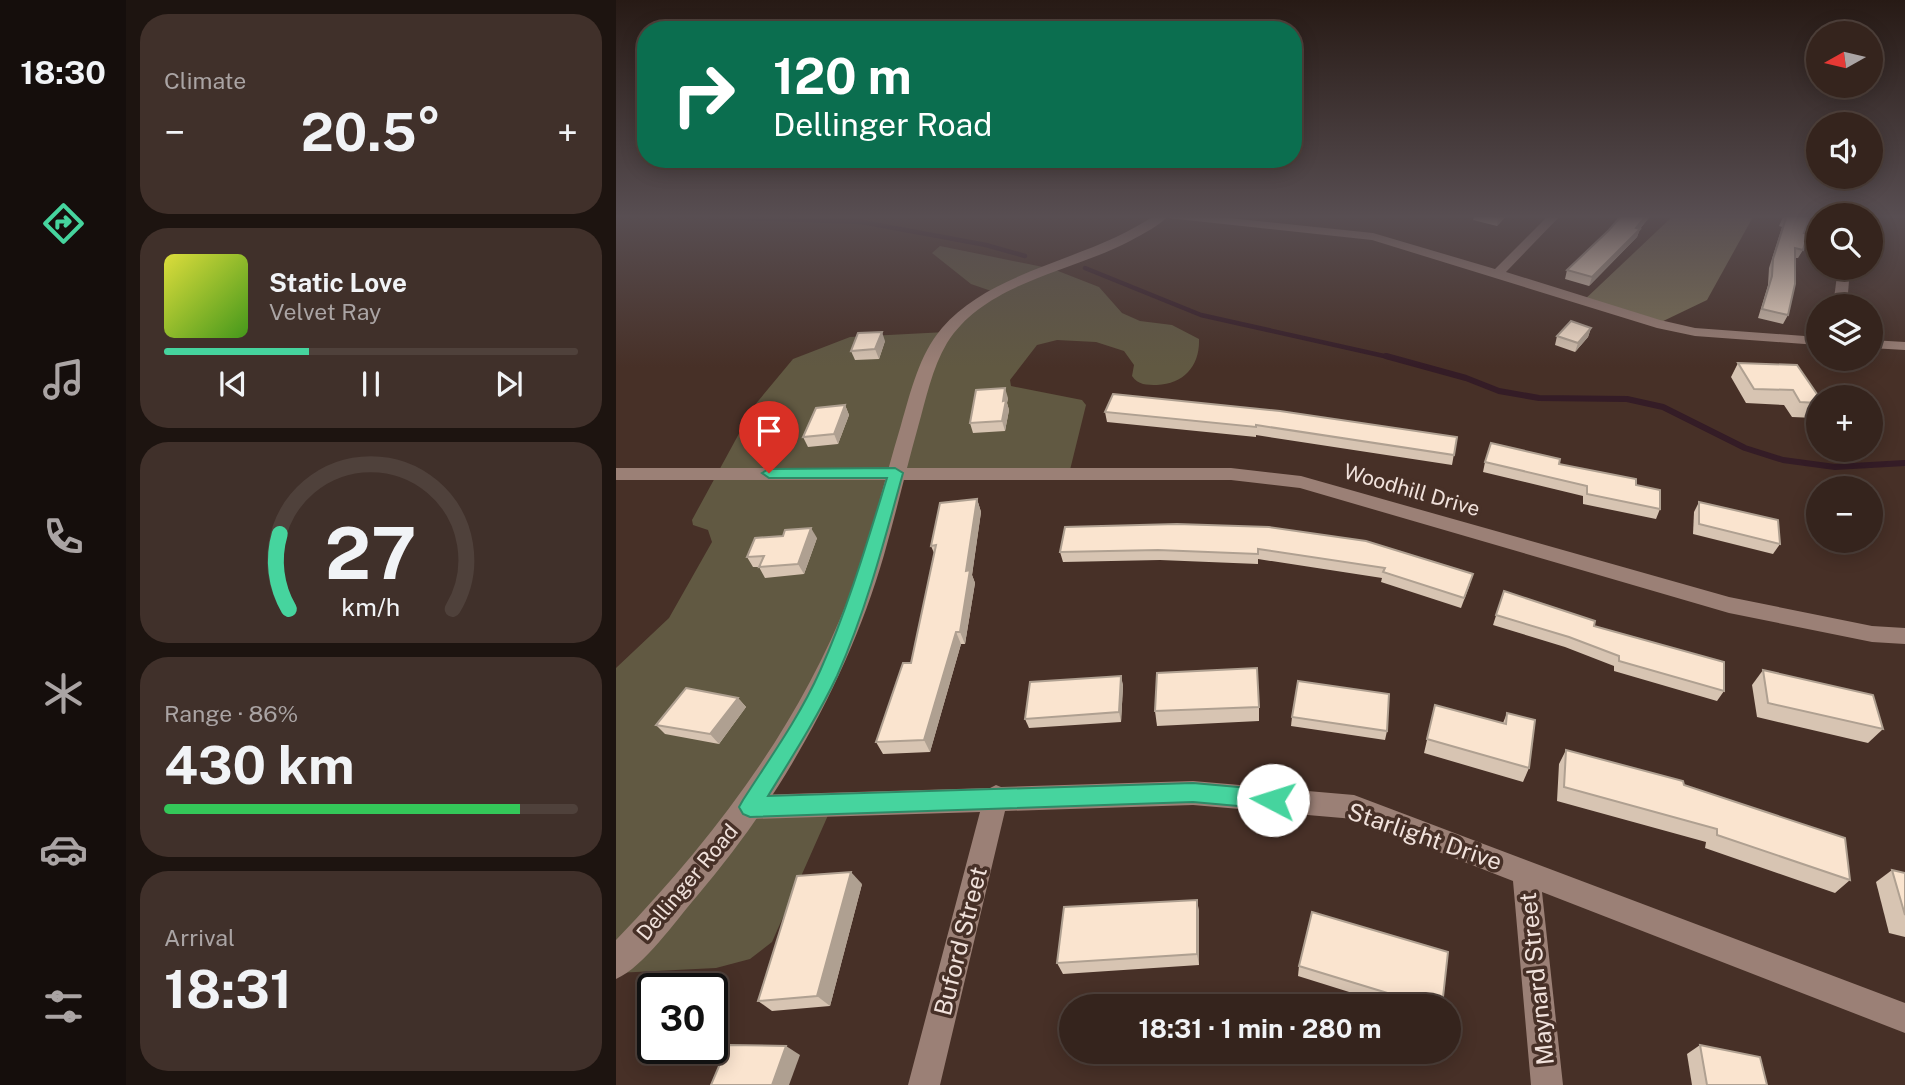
<!DOCTYPE html>
<html lang="en">
<head>
<meta charset="utf-8">
<style>
  body { margin:0; font-family:"Public Sans",sans-serif; background:#40302a; color:#f1f3f6; height:100vh; display:flex; flex-direction:column; font-size:26px; white-space:nowrap }
  * { box-sizing:border-box; margin:0 }
  p { font-size:23px; color:#aaa4a4 }
  .icon { flex:none; width:38px; height:38px; fill:none; stroke:currentColor; stroke-width:2; stroke-linecap:round; stroke-linejoin:round }
  .map { position:relative; flex:1; overflow:hidden }
  .details { display:flex; flex-direction:column; gap:14px; padding:14px; background:#1d1410; width:490px }
  .details>* { flex:none }
  .hud { position:absolute; left:21px; top:21px; width:665px; height:147px; border-radius:28px; box-shadow:0 4px 18px #0003,0 0 0 2px #4f413b; background:#0b6e4f; color:#fff; overflow:hidden }
  .needle { width:46px; rotate:262deg }
  .buttons { position:absolute; left:1190px; top:21px; display:grid; gap:14px }
  .buttons a { display:grid; place-items:center; width:77px; height:77px; border-radius:50%; background:#35241d; box-shadow:0 4px 18px #0003,0 0 0 2px #4f413b; font-size:35px }
  .speed { position:absolute; left:21px; top:973px; display:flex; gap:14px; font-size:35px; font-weight:700; text-align:center }
  .speed>* { display:grid; place-content:center; width:91px; height:91px; border-radius:50%; background:#35241d; box-shadow:0 4px 18px #0003,0 0 0 2px #4f413b; line-height:1 }
  .speed .limit { border:4px solid #111; border-radius:10px; background:#fff; color:#111 }
  .pin { position:absolute; display:grid; place-items:center; width:60px; height:60px; color:#fff; margin:-72px -30px; border-radius:50% 50% 50% 0; rotate:-45deg; box-shadow:0 0 7px #0007 }
  .pin .icon { rotate:45deg }
  .me { position:absolute; width:77px; margin:-38px; rotate:275deg; stroke-linejoin:round; filter:drop-shadow(0 0 5px #0008) }
  .turn { display:flex; align-items:center; gap:24px; height:147px; padding:0 21px; font-size:32px }
  .turn .icon { width:91px; height:91px; stroke-width:2.5 }
  .turn b { display:block; font-size:49px; line-height:60px }
  .big { font-size:52px; font-weight:700; line-height:1.1 }
  .details .tile { flex:1; display:flex; flex-direction:column; justify-content:center; gap:10px; min-width:0; padding:0 24px; border-radius:28px; background:#40302a }
  .details .dial { align-items:center; gap:0 }
  .dial svg { height:182px; overflow:visible; fill:none; stroke:#4f413b; stroke-width:7; stroke-linecap:round; text-anchor:middle }
  .dial text { fill:#f1f3f6; stroke:none }
  .song { display:flex; align-items:center; gap:21px }
  .cover { width:84px; height:84px; border-radius:10px; background:linear-gradient(135deg,hsl(60 70% 55%),hsl(100 70% 35%)) }
  .played { height:7px; border-radius:4px; background:linear-gradient(90deg,#46d49e 35%,#4f413b 35%) }
  .keys { display:flex; justify-content:space-around; direction:ltr }
  .heat { display:flex; justify-content:space-between; align-items:center; font-size:38px; direction:ltr }
  .charge { height:10px; border-radius:5px; background:linear-gradient(90deg,#34c759 86%,#4f413b 0) }
  .trip { position:absolute; left:443px; top:994px; width:402px; height:70px; border-radius:35px; background:#35241d; box-shadow:0 4px 18px #0003,0 0 0 2px #4f413b; font-weight:700; line-height:70px; text-align:center }
  main { display:flex; flex:1; min-height:0 }
  .dock { display:flex; flex-direction:column; width:126px; justify-content:space-around; align-items:center; background:#150e0c; color:#aaa4a4 }
  .dock .icon { width:49px; height:49px }
  .dock .active { color:#46d49e }
  .dock b { font-size:32px; color:#f1f3f6 }
  .map>svg:first-child { display:block }
</style>
</head>
<body>
<main>
<nav class="dock">
<b>18:30</b>
<svg class="icon active" aria-label="directions" viewBox="0 0 24 24"><path d="M12 3l9 9-9 9-9-9zM9 14v-3h6M13 9l2 2-2 2"/></svg>
<svg class="icon" aria-label="music" viewBox="0 0 24 24"><path d="M9 18V5l10-2v13"/><circle cx="6" cy="18" r="3"/><circle cx="16" cy="16" r="3"/></svg>
<svg class="icon" aria-label="phone" viewBox="0 0 24 24"><path d="M5 4h4l2 5-3 2q2 4 5 5l2-3 5 2v4C11 20 4 13 5 4z"/></svg>
<svg class="icon" aria-label="climate" viewBox="0 0 24 24"><path d="M12 3v18M4 7l16 10M4 17L20 7"/></svg>
<svg class="icon" aria-label="car" viewBox="0 0 24 24"><path d="M5 17H2v-5l4-1 3-4h7l3 4 3 1v5h-3M9 17h6M6 11h13"/><circle cx="7" cy="17" r="2"/><circle cx="17" cy="17" r="2"/></svg>
<svg class="icon" aria-label="filters" viewBox="0 0 24 24"><path d="M4 7h16M4 17h16"/><circle cx="9" cy="7" r="2"/><circle cx="15" cy="17" r="2"/></svg>
</nav>
<section class="details">
<div class="tile"><p>Climate</p>
<div class="heat"><a>−</a><b class="big">20.5°</b><a>+</a></div>
</div>
<div class="tile">
<div class="song"><i class="cover"></i><div><b>Static Love</b><p>Velvet Ray</p></div></div>
<div class="played"></div>
<div class="keys"><svg class="icon" aria-label="previous" viewBox="0 0 24 24"><path d="M18 5L8 12l10 7zM5 5v14"/></svg><svg class="icon" aria-label="pause" viewBox="0 0 24 24"><path d="M8 5v14M16 5v14"/></svg><svg class="icon" aria-label="next" viewBox="0 0 24 24"><path d="M6 5l10 7-10 7zM19 5v14"/></svg></div>
</div>
<div class="tile dial"><svg viewBox="0 0 100 80">
<path d="M14 69A42 42 0 1 1 86 69"/>
<path d="M14 69A42 42 0 0 1 10 36" stroke="#46d49e"/>
<text x="50" y="56" font-size="32" font-weight="700">27</text>
<text x="50" y="72" font-size="11">km/h</text>
</svg></div>
<div class="tile"><p>Range · 86%</p><b class="big">430 km</b><div class="charge"></div></div>
<div class="tile"><p>Arrival</p><b class="big">18:31</b></div>
</section>
<div class="map">
<svg width="1289" height="1085" viewBox="0 0 1289 1085">
  <rect width="100%" height="100%" fill="#473027"/>
  <path fill="#615942" d="M324,246L437,269L483,287L506,313L524,321L556,325L583,339C584,366 568,384 541,385C531,385 522,385 516,376L518,365L508,351L480,342L441,340L421,345L394,380L395,386L466,400L470,405L453,474L280,473L244,595L135,806L217,804L156,942L134,959L100,968L0,973V668L53,618L96,542L92,530L77,525L76,520L138,406L177,359L234,337L330,332L381,293L355,284L316,253Z"/>
  <polygon fill="#7a7055" points="1058,215 1138,215 1091,300 1041,324 965,303"/>
  <g fill="none" stroke-linecap="round" stroke-linejoin="round">
    <g stroke="#341c26" stroke-width="4.5">
      <polyline points="39,215 246,222 370,245 409,256"/>
      <polyline points="0,216 34,215"/>
      <polyline points="469,268 585,315 777,358"/>
    </g>
    <polyline stroke="#341c26" stroke-width="6" points="770,356 850,378 883,391 923,398 1011,399 1047,407 1129,448 1167,460 1219,467 1289,463"/>
    <g fill="#9b8076" fill-rule="evenodd">
      <polygon points="546,215 583,215 757,233 879,269 933,215 945,215 890,272 1044,320 1079,328 1202,337 1202,345 1079,336 1041,328 756,240 552,218"/>
      <polygon points="1222,268 1234,268 1231,306 1217,306"/>
      <polygon points="1255,340 1289,342 1289,350 1255,348"/>
      <polygon points="0,468 615,468 685,476 1113,597 1256,626 1289,628 1289,644 1256,642 1113,613 684,488 615,480 0,480"/>
      <polygon points="577,781 738,795 1289,1003 1289,1033 926,892 947,1085 915,1085 897,881 738,819 577,805 389,811 324,1085 292,1085 364,812 134,819 125,815 121,807 125,799 134,795 374,788 380,785 385,787"/>
    </g>
    <path fill="#9b8076" fill-rule="evenodd" d="M539,215H553C543,226 527,234 514,241C456,272 369,282 331,343C316,368 310,399 302,427C290,470 280,513 268,555C232,679 164,799 81,896C60,920 28,967 0,979V940C97,839 182,728 233,597C254,541 268,482 285,425C295,391 303,355 326,328C376,269 475,260 539,215Z"/>
  </g>
  <g fill="#d7c4b2">
    <polygon points="858,215 891,215 881,226 857,220"/>
    <polygon points="1006,215 1035,215 1024,229 1021,237 973,286 949,279 951,270 993,230"/>
    <polygon points="1168,215 1188,233 1187,250 1182,258 1179,258 1172,315 1167,324 1142,318 1152,285 1153,268 1166,227 1163,226"/>
    <polygon points="975,328 972,337 959,352 939,345 941,336"/>
    <polygon points="269,341 263,359 239,360 235,351"/>
    <polygon points="1122,363 1202,397 1202,412 1199,418 1176,417 1168,405 1130,403 1115,377"/>
    <polygon points="392,398 391,403 393,410 389,431 357,433 354,423"/>
    <polygon points="229,405 233,415 222,444 192,447 187,437"/>
    <polygon points="489,412 841,437 836,465 640,435 640,437 491,422"/>
    <polygon points="869,462 943,464 1020,485 1044,509 1040,519 967,504 967,496 867,472"/>
    <polygon points="361,499 365,512 356,575 359,583 349,644 345,644 314,752 267,754 260,742 295,663 318,553 315,546"/>
    <polygon points="1083,502 1164,544 1157,554 1077,534 1078,512"/>
    <polygon points="561,524 854,584 845,608 765,582 766,578 642,559 642,564 544,560 447,562 444,552"/>
    <polygon points="201,538 188,574 149,578 143,567 137,567 131,557"/>
    <polygon points="888,591 978,626 1108,691 1101,701 998,671 998,666 949,647 877,625"/>
    <polygon points="1147,670 1267,729 1252,743 1141,717 1136,685"/>
    <polygon points="505,676 507,686 505,722 413,728 409,719"/>
    <polygon points="122,698 130,707 103,744 49,734 40,725"/>
    <polygon points="819,705 887,723 891,713 913,768 907,782 808,753"/>
    <polygon points="643,707 643,721 541,726 539,711"/>
    <polygon points="676,717 771,731 769,740 675,726"/>
    <polygon points="950,750 1068,785 1234,880 1219,893 1089,848 1090,842 941,801 943,764"/>
    <polygon points="1276,870 1289,873 1289,937 1273,933 1260,882"/>
    <polygon points="246,884 214,1006 156,1011 142,1001"/>
    <polygon points="581,900 583,912 583,965 447,974 441,963"/>
    <polygon points="683,966 826,1006 778,1006 682,976"/>
    <polygon points="1084,1045 1151,1085 1076,1085 1071,1054"/>
  </g>
  <g fill="#afa091">
    <polygon points="885,215 891,215 881,226 882,218"/>
    <polygon points="1031,215 1035,215 1022,231 1024,229 1021,237 973,286 976,277"/>
    <polygon points="975,328 972,337 959,352 962,343"/>
    <polygon points="266,332 269,341 263,359 259,349"/>
    <polygon points="389,388 392,398 391,403 393,410 389,431 386,421 387,401"/>
    <polygon points="229,405 233,415 222,444 218,434"/>
    <polygon points="361,499 365,512 356,575 359,583 349,644 344,632 350,571"/>
    <polygon points="195,528 201,538 188,574 182,564"/>
    <polygon points="340,632 345,644 314,752 308,740"/>
    <polygon points="505,676 507,686 505,722 503,712"/>
    <polygon points="122,698 130,707 103,744 94,734"/>
    <polygon points="235,872 246,884 214,1006 201,996"/>
    <polygon points="581,900 583,912 583,965 581,954"/>
    <polygon points="170,1046 184,1055 173,1085 156,1085"/>
  </g>
  <g fill="#fae4cf" stroke="#afa091" stroke-width="2">
    <polygon points="871,215 885,215 882,218"/>
    <polygon points="1006,215 1031,215 1020,228 1024,229 976,277 951,270 993,230"/>
    <polygon points="1168,215 1194,215 1188,233 1192,233 1187,250 1179,248 1179,284 1172,315 1146,309 1156,276 1157,259 1170,218 1167,217"/>
    <polygon points="955,321 975,328 962,343 941,336"/>
    <polygon points="266,332 259,349 235,351 242,333"/>
    <polygon points="1122,363 1181,365 1203,397 1202,403 1184,402 1177,390 1138,389"/>
    <polygon points="389,388 387,401 390,400 386,421 354,423 360,390"/>
    <polygon points="497,394 664,411 841,437 838,455 640,425 640,427 489,412"/>
    <polygon points="229,405 218,434 187,437 200,408"/>
    <polygon points="875,443 944,459 943,464 1020,479 1020,485 1044,490 1044,509 971,494 971,486 869,462"/>
    <polygon points="361,499 350,571 354,570 344,632 340,632 308,740 260,742 287,663 295,663 320,545 315,546 324,503"/>
    <polygon points="1083,502 1162,520 1164,544 1083,524"/>
    <polygon points="561,524 653,527 750,541 857,574 848,598 767,572 769,568 642,549 642,554 542,550 444,552 449,527"/>
    <polygon points="195,528 182,564 143,567 148,556 131,557 139,538 167,536 169,530"/>
    <polygon points="888,591 979,621 978,626 1108,662 1108,691 1003,661 1003,656 953,637 880,615"/>
    <polygon points="641,668 643,707 539,711 541,673"/>
    <polygon points="1147,670 1257,695 1267,729 1152,703"/>
    <polygon points="505,676 503,712 409,719 414,682"/>
    <polygon points="682,681 773,694 771,731 676,717"/>
    <polygon points="70,688 122,698 94,734 40,725"/>
    <polygon points="819,705 890,724 891,713 919,720 913,768 811,739"/>
    <polygon points="950,750 1067,781 1068,785 1229,838 1234,880 1101,835 1101,829 948,787"/>
    <polygon points="1276,870 1289,873 1289,915"/>
    <polygon points="235,872 201,996 142,1001 181,876"/>
    <polygon points="581,900 581,954 441,963 448,907"/>
    <polygon points="696,912 832,952 826,1006 814,1006 683,966"/>
    <polygon points="112,1045 170,1046 156,1085 95,1085"/>
    <polygon points="1084,1045 1144,1057 1151,1085 1091,1085"/>
  </g>
  <linearGradient id="sky" x2="0" y2="1"><stop stop-color="#271a15"/><stop offset="0.59" stop-color="#584e52"/><stop offset="1" stop-color="#584e52" stop-opacity="0"/></linearGradient>
  <rect width="1289" height="367" fill="url(#sky)"/>
  <path fill="#46d49e" stroke="#2e8a67" stroke-width="2" d="M279,468L287,473C268,542 250,611 221,676C201,718 176,757 152,796L577,783L657,790L665,793L668,800L665,806L657,809L577,802L134,817L127,814L123,807L127,800C154,758 184,716 204,671C232,608 251,543 271,478H153L146,473L153,469Z"/>
  <g text-anchor="middle" dominant-baseline="central" stroke-width="7" stroke-linejoin="round" paint-order="stroke">
    <g font-size="21" fill="#f0e1db" stroke="#473027">
      <text transform="translate(796 490) rotate(16)">Woodhill Drive</text>
      <text transform="translate(71 882) rotate(-50)">Dellinger Road</text>
    </g>
    <g font-size="24" fill="#f0e1db" stroke="#473027">
      <text transform="translate(809 836) rotate(19)">Starlight Drive</text>
      <text transform="translate(344 941) rotate(-76)">Buford Street</text>
      <text transform="translate(920 979) rotate(-96)">Maynard Street</text>
    </g>
  </g>
</svg>
<div class="buttons">
<a><svg class="needle" viewBox="-14 -14 28 28"><path d="M0-13l5 13h-10z" fill="#e53935"/><path d="M0 13l5-13h-10z" fill="#aaa4a4"/></svg></a>
<a><svg class="icon" aria-label="sound" viewBox="0 0 24 24"><path d="M4 9h4l5-4v14l-5-4H4zM17 9q2 3 0 6"/></svg></a>
<a><svg class="icon" aria-label="search" viewBox="0 0 24 24"><circle cx="10" cy="10" r="6"/><path d="M15 15l6 6"/></svg></a>
<a><svg class="icon" aria-label="layers" viewBox="0 0 24 24"><path d="M12 4l9 5-9 5-9-5zM3 14l9 5 9-5"/></svg></a>
<a>+</a>
<a>−</a>
</div>
<div class="speed"><div class="limit">30</div></div>
<div class="pin" style="left:153px;top:473px;background:#d93025"><svg class="icon" aria-label="arrive" viewBox="0 0 24 24"><path d="M6 21V4h12l-3 4 3 4H6"/></svg></div>
<svg class="me" style="left:657px;top:800px" viewBox="-20 -20 40 40"><circle r="19" fill="#fff"/><path d="M0-13L10 11 0 6-10 11z" fill="#46d49e"/></svg>
<div class="trip">18:31 · 1 min · 280 m</div>
<div class="hud">
<div class="turn"><svg class="icon" aria-label="right" viewBox="0 0 24 24"><path d="M7 20v-9h11M14 6l5 5-5 5"/></svg><div><b>120 m</b>Dellinger Road</div></div>
</div>
</div>
</main>
</body>
</html>
